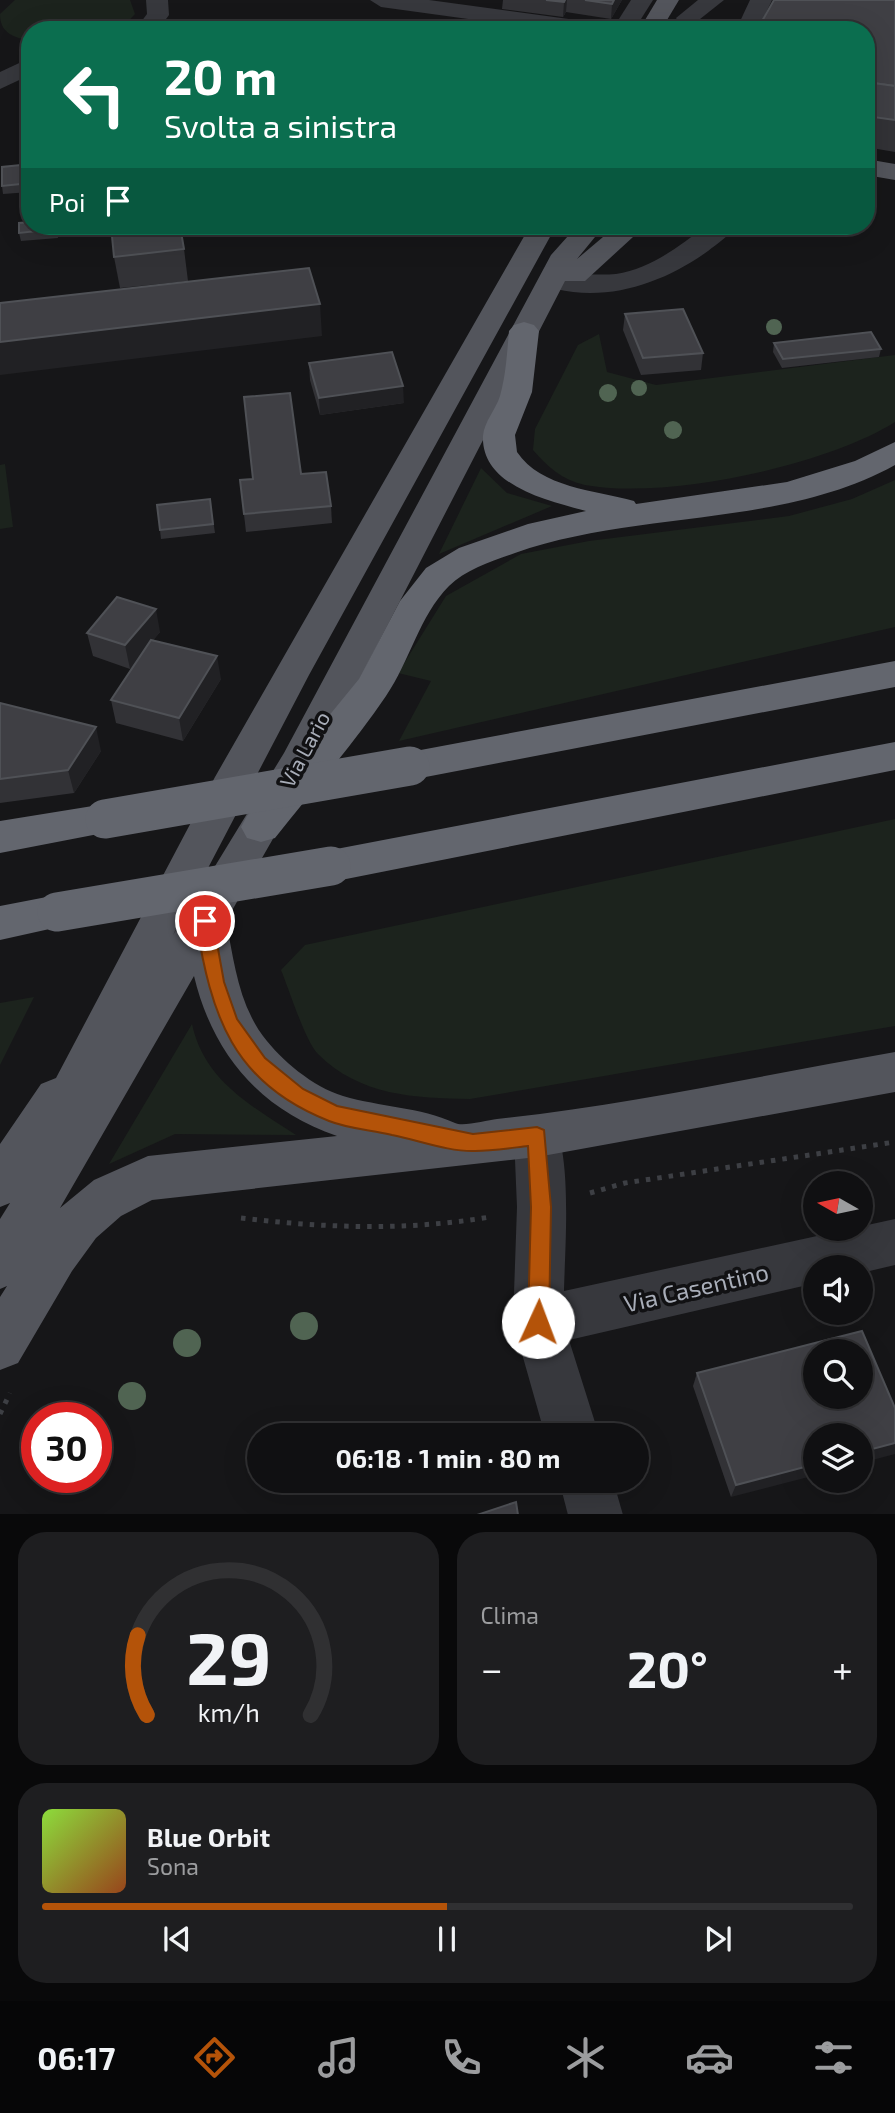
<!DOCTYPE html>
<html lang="it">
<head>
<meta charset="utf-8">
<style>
  body { margin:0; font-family:"Exo 2",sans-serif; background:#1e1e20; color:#f1f3f6; height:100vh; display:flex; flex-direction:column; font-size:26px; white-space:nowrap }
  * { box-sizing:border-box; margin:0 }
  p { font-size:23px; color:#9c9d9f }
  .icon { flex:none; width:38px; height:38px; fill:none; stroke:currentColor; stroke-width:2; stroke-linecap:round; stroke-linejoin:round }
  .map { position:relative; height:1514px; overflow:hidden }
  .details { display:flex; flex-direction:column; gap:18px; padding:18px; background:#09090a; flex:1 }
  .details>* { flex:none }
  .banner { position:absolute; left:21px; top:21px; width:854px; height:214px; border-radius:28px; box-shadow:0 7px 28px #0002,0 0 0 2px #303032; background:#0b6e4f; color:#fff; overflow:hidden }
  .needle { width:46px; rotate:279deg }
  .buttons { position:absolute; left:803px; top:1171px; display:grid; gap:14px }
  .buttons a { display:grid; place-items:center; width:70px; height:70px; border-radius:50%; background:#101012; box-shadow:0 7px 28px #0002,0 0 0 2px #303032; font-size:35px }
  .speed { position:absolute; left:21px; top:1402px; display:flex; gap:14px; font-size:35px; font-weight:700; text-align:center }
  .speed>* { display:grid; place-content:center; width:91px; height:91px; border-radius:50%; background:#101012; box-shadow:0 7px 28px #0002,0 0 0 2px #303032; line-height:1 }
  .speed .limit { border:10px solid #d22; background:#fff; color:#111 }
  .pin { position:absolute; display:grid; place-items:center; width:60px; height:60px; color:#fff; margin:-30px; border:4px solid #fff; border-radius:50%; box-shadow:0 2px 7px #0007 }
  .me { position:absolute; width:77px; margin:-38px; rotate:2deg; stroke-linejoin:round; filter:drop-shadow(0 0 5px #0008) }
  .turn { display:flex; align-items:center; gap:24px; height:147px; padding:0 28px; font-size:32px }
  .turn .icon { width:91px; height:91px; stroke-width:2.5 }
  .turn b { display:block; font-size:49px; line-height:60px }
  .then { display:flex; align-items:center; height:66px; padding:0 28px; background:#0003; gap:14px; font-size:26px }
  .big { font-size:52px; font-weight:700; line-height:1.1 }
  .details .widget { flex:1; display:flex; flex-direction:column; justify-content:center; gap:10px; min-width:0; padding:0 24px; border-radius:28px; background:#1e1e20 }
  .details .dial { align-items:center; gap:0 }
  .dial svg { height:182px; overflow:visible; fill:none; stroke:#303032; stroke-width:7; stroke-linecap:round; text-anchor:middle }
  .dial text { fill:#f1f3f6; stroke:none }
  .song { display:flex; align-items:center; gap:21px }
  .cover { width:84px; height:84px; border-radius:10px; background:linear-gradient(135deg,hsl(90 70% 55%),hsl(20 70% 35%)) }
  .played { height:7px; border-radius:4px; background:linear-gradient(90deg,#b45309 50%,#303032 50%) }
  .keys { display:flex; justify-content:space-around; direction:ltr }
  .heat { display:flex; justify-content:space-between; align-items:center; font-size:38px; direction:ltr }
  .details .tiles { flex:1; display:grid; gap:18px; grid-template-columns:1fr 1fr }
  .widget:last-child { grid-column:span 2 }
  .trip { position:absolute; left:247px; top:1423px; width:402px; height:70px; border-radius:35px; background:#101012; box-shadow:0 7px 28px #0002,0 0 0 2px #303032; font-weight:700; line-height:70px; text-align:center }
  .dock { display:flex; height:112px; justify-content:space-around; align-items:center; background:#060607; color:#9c9d9f }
  .dock .icon { width:49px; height:49px }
  .dock .active { color:#b45309 }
  .dock b { font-size:32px; color:#f1f3f6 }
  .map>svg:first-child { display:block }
</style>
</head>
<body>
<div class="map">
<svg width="895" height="1515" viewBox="0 0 895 1515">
  <rect width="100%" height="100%" fill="#161618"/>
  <g fill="#1c231d">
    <path d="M15,0H130L135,14L120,30H30V41C13,37 0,33 0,14Z"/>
    <path d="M599,334L607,372L656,385L895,355V422C825,466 666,500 585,485C562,480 548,467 533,450L535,429L578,345Z"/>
    <polygon points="5,464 13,527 0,529 0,465"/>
    <polygon points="481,468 507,493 552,506 439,554"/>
    <polygon points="895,480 895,627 399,741 431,681 398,673 446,596 521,554 589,541 789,516 852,499"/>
    <path d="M895,819V1026L470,1099C415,1098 360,1096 318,1054C305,1041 289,989 281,970L305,945Z"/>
    <polygon points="34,997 0,1065 0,1003"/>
    <path d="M192,1024C204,1080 250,1105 296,1135L175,1134L109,1164Z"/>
  </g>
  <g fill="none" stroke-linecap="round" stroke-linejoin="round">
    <g stroke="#3d3f44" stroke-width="5" stroke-dasharray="4.5 7" stroke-linecap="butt">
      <polyline points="590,1193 625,1183 895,1142"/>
      <path d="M241,1218C325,1228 406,1231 490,1217"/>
      <polyline points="0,1414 10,1393"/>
    </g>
    <g fill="#37383d" fill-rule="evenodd">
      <polygon points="146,0 168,0 169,15 158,30 135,30 147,14"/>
      <polygon points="370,0 429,0 598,23 609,30 547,30 381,7"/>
      <polygon points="631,0 653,0 634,30 612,30"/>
      <polygon points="698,0 724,0 695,23 679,23 676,18"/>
      <polygon points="750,0 772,0 758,30 736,30"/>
      <polygon points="30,58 30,75 0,89 0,72"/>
      <path d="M706,226H736C729,236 718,243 708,251C665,282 610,302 556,289L552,283L556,277C575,272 596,276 616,274C651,269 679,246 706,226Z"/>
      <path d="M537,1115L554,1121C572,1162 565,1245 564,1291L895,1219V1265L861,1273V1267H816V1283L569,1340L599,1435H545L513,1322L517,1207L514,1136L520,1121Z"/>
      <polygon points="559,1480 613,1480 623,1515 568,1515"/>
    </g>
    <g fill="#53555c" fill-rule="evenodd">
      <polygon points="657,0 679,0 661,30 639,30"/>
      <polygon points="866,159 895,164 895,180 866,175"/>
      <path d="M530,226H556L309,675L173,935L284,753L551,255L577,226H604L577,259L616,226H645L585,281H565L318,760L226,921C234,960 238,1002 263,1036C281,1060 313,1087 343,1096C380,1107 420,1107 455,1123C463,1127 487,1120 497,1119C630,1105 763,1075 895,1052V1092L537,1157L152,1200L121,1216L96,1238L72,1271L18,1363L0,1370V1297L7,1286L0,1289V1219L10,1203L0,1207V1144L41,1084L56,1078L215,777ZM194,976C213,1055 261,1110 337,1136L148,1156L94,1180L60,1208Z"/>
    </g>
    <g fill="#63666e" fill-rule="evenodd">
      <path d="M524,322L534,325L539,331L532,392L515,435L517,452C541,488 595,490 634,501L636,504L787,482L855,461L895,442V465C782,528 636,510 515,553C493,561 466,569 449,586C419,616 410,661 386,696C353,745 312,791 275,838L261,842L247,838L241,827L247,816L359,679L400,601L426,568L459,548L528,524L586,511C549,501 481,486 483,436C484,422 496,409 500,396C506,375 507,353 509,331L514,325Z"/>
      <polygon points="895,661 895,687 410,780 396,776 391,766 396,756 410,752"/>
      <polygon points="895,742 895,770 331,882 317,877 311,866 317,855 331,850"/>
      <polygon points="105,804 119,808 125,819 119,830 0,853 0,821"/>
      <polygon points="57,895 72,900 78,912 72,924 0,940 0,906"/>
    </g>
    <g stroke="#63666e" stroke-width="39">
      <polyline points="105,819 410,766"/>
      <polyline points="57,912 331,866"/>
    </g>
  </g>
  <g fill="#506452">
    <circle cx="774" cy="327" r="8"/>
    <circle cx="639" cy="388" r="8"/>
    <circle cx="608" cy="393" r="9"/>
    <circle cx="673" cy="430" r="9"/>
    <circle cx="304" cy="1326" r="14"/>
    <circle cx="187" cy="1343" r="14"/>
    <circle cx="132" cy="1396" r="14"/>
  </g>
  <g fill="#323236">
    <polygon points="503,0 622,0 611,19 566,12 563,17 502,9"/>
    <polygon points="895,0 895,152 866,147 866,30"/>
    <polygon points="30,164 30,192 3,194 2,186"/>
    <polygon points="30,226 57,226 58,238 21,241 19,233"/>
    <polygon points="184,249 188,281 120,288 114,257"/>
    <polygon points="625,314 703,353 701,370 641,375 623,330"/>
    <polygon points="774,343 881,349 879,357 782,368 773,352"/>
    <polygon points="309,363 404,403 320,415 310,380"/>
    <polygon points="301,474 331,506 332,523 246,532 240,480"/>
    <polygon points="210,499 215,533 161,539 160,530"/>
    <polygon points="160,632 153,640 221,679 183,741 116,723 111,700 137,661 130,669 93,656 87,633"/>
    <polygon points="0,703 101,751 74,793 0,803"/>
    <polygon points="862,1331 731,1497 693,1386 697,1373"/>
  </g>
  <g fill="#212124">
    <polygon points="565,0 567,0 566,12 563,17 564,2"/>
    <polygon points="614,0 622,0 611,19 612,4"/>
    <polygon points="320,304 322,336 0,375 0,342"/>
    <polygon points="403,386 404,403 320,415 319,398"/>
    <polygon points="156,609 160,632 130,669 125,645"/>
    <polygon points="217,656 221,679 183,741 179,718"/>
    <polygon points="96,727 101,751 74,793 68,770"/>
    <polygon points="895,1443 895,1454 861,1463 861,1452"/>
    <polygon points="816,1464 816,1475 731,1497 736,1485"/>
  </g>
  <g fill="#3f3f44" stroke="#4f5156" stroke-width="2" fill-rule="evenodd">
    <polygon points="546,0 565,0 564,2"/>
    <polygon points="585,0 614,0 612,4"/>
    <polygon points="774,0 895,0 895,86 866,82 866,30 757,30"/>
    <polygon points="866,82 895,86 895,120 866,116"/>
    <polygon points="30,164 30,183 2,186 2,167"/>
    <polygon points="30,222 30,226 56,226 56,229 19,233 19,223"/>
    <polygon points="111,226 180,226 184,249 114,257"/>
    <polygon points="309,268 320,304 0,342 0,303"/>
    <polygon points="683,309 703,353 643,358 625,314"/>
    <polygon points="871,332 881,349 783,359 774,343"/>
    <polygon points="392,352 403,386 319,398 309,363"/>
    <polygon points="290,393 301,474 326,472 331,506 244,514 240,480 253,479 244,397"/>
    <polygon points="210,499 213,524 160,530 157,505"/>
    <polygon points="117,597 156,609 125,645 87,633"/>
    <polygon points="151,640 217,656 179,718 111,700"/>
    <polygon points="0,703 96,727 68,770 0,779"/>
    <path d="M862,1331L895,1408V1443L861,1452V1435H816V1464L736,1485L697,1373ZM816,1351H861V1396H816Z"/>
    <polygon points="516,1502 518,1515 477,1515"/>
  </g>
  <path fill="#b45309" stroke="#753606" stroke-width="2" d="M205,914L213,921L224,982L237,1019L265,1058L303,1089L337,1106L473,1134L537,1127L544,1130L551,1207L549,1322L546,1329L538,1332L531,1329L528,1322L531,1207L528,1146C511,1148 492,1151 475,1151C449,1152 418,1140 392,1135C372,1130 349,1129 329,1121C232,1083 211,1015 196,921Z"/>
  <g text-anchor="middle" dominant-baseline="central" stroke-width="7" stroke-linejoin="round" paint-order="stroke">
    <g font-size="21" fill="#a8adb8" stroke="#111113">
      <text transform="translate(304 749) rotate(-62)">Via Lario</text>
    </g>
    <g font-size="24" fill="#a8adb8" stroke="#111113">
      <text transform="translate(696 1287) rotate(-13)">Via Casentino</text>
    </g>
  </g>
</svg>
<div class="buttons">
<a><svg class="needle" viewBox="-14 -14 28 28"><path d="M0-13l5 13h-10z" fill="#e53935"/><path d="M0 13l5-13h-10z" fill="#9c9d9f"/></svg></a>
<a><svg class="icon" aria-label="sound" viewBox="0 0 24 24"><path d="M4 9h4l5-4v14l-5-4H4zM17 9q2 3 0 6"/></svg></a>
<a><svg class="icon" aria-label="search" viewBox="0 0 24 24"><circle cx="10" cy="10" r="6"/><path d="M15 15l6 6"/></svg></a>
<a><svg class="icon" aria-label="layers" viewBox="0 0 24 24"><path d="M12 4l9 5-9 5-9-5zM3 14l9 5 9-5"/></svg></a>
</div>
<div class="speed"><div class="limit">30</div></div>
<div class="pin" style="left:205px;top:921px;background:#d93025"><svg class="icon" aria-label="arrive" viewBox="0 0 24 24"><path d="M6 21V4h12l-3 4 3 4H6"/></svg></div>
<svg class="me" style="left:538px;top:1322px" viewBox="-20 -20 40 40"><circle r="19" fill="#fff"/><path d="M0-13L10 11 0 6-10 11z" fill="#b45309"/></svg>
<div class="trip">06:18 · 1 min · 80 m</div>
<div class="banner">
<div class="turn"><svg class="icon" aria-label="left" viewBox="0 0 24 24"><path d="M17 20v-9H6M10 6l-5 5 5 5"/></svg><div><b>20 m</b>Svolta a sinistra</div></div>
<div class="then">Poi<svg class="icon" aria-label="arrive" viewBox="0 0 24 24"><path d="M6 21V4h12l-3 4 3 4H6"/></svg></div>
</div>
</div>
<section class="details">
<div class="tiles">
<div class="widget dial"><svg viewBox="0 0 100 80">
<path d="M14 69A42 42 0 1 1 86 69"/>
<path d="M14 69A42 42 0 0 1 10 34" stroke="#b45309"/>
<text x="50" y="56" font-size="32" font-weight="700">29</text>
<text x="50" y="72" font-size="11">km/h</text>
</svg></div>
<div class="widget"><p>Clima</p>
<div class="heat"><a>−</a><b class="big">20°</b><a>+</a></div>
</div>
<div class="widget">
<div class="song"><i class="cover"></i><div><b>Blue Orbit</b><p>Sona</p></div></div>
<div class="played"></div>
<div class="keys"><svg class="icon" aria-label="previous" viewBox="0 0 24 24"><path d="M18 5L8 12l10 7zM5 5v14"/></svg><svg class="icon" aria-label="pause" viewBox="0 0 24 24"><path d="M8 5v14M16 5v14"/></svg><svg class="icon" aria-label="next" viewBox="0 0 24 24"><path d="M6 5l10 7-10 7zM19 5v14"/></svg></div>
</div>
</div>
</section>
<nav class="dock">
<b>06:17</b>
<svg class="icon active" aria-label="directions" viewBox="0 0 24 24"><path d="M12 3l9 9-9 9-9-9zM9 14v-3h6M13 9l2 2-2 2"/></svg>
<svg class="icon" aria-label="music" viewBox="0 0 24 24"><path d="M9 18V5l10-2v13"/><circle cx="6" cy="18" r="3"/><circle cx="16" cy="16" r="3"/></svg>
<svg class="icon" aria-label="phone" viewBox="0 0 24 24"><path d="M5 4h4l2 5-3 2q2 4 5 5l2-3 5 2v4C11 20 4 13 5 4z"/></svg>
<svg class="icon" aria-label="climate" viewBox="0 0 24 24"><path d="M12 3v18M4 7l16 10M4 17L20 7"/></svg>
<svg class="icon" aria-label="car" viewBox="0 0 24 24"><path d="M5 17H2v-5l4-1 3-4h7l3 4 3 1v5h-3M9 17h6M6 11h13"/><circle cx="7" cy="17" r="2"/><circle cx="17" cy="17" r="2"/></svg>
<svg class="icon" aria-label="filters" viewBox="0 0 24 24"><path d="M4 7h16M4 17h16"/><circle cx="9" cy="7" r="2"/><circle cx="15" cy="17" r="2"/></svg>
</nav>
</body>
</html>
